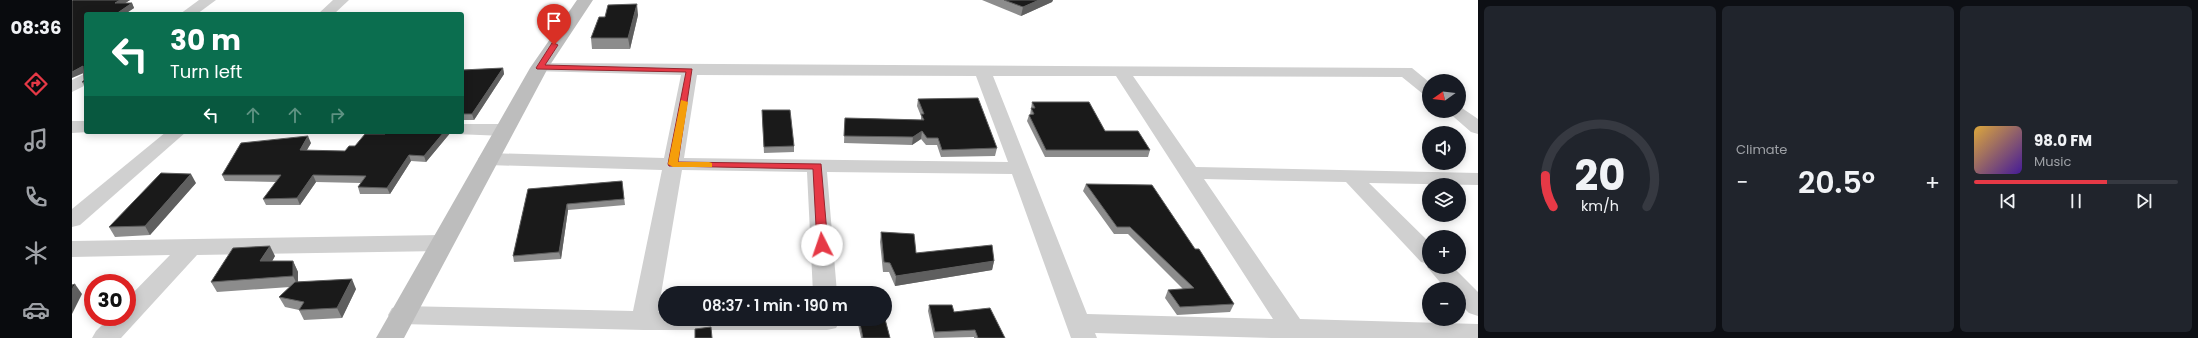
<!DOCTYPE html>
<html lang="en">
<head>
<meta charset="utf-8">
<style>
  body { margin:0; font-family:Poppins,sans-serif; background:#20242c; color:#f1f3f6; height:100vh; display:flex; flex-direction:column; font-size:15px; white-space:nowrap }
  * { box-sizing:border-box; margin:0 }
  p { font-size:13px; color:#9ea1a6 }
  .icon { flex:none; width:22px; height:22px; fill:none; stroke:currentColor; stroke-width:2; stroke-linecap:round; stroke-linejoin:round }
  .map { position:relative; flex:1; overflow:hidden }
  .details { display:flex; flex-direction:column; gap:6px; padding:6px; background:#0d0f14; width:720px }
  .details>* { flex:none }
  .hud { position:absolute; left:12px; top:12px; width:380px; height:122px; border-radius:4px; box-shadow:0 2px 10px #0003; background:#0b6e4f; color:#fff; overflow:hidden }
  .needle { width:26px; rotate:256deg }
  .controls { position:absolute; left:1350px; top:74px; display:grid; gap:8px }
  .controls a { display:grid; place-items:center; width:44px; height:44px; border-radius:50%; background:#171b24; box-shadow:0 2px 10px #0003; font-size:20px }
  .speed { position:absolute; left:12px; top:274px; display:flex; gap:8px; font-size:20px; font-weight:700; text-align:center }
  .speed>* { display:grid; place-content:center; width:52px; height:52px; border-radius:50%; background:#171b24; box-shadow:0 2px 10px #0003; line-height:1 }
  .speed .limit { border:6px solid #d22; background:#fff; color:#111 }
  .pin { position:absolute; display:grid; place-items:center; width:34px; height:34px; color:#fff; margin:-41px -17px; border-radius:50% 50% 50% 0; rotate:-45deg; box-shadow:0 0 4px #0007 }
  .pin .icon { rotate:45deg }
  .me { position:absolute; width:44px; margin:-22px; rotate:356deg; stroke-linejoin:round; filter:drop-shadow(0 0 3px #0008) }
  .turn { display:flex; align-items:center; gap:14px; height:84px; padding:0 20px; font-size:18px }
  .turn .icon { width:52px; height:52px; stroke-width:2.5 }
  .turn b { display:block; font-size:28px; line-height:34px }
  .lanes { display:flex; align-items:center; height:38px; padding:0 20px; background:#0003; justify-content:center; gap:20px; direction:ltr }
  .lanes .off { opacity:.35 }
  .big { font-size:30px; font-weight:600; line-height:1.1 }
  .details .tile { flex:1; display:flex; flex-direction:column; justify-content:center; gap:6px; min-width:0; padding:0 14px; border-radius:6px; background:#20242c }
  .details .dial { align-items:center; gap:0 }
  .dial svg { height:104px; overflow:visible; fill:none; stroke:#363941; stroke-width:7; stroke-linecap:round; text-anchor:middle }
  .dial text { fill:#f1f3f6; stroke:none }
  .song { display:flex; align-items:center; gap:12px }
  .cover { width:48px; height:48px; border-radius:6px; background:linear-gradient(135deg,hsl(40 70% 55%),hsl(260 70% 35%)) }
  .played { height:4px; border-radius:2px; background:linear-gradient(90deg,#e63946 65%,#363941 65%) }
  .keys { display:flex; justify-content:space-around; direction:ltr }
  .heat { display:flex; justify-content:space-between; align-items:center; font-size:22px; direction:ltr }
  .details .tiles { flex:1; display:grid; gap:6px; grid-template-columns:repeat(3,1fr) }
  .trip { position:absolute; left:586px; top:286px; width:234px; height:40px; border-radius:20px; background:#171b24; box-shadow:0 2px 10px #0003; font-weight:600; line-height:40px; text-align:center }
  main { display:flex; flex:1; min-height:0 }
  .tab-bar { display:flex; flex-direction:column; width:72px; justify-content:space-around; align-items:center; background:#090b0e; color:#9ea1a6 }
  .tab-bar .icon { width:28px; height:28px }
  .tab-bar .on { color:#e63946 }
  .tab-bar b { font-size:18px; color:#f1f3f6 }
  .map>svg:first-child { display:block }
</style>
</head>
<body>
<main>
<nav class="tab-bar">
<b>08:36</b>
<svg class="icon on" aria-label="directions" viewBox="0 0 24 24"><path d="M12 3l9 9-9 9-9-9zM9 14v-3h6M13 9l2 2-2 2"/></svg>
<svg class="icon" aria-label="music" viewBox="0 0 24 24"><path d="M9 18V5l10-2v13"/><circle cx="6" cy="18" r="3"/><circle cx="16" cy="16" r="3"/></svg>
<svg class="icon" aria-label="phone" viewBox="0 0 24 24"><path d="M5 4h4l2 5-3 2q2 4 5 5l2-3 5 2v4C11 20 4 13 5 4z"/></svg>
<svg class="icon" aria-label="climate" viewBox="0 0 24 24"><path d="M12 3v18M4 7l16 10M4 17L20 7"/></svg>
<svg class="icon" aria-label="car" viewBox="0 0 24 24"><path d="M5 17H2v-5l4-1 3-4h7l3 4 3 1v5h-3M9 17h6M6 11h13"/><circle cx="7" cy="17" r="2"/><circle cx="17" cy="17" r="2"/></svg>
</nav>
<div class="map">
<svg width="1406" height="338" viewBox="0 0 1406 338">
  <rect width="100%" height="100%" fill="#fff"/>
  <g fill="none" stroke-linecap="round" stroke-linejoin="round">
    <g fill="#d0d0d0" fill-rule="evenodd">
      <polygon points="127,0 144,0 125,14 108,14"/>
      <polygon points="261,0 277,0 262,14 246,14"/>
      <path d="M467,63L1340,68L1357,82V95L1351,94L1330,77L1061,76L1124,167L1406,173V185L1297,183L1357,242V264L1349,262L1274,182L1132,179L1228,319L1406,324V338H1201L1023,333L1025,338H999L940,174L755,172L765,293H741L735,172L610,170L586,312H593V319H767L768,321L764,328L755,330H572L329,324L320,322L316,315L320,308L329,306L561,311L590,170L416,165L409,163L406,159L409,155L416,153L592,158L609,75L461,71L459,68L461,65ZM625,75L904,76L936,162L612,158ZM921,76H1044L1201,319L1015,314Z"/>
      <polygon points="14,73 14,85 0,92 0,80"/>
      <polygon points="1387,106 1406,119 1406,134 1399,132 1375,111 1387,111"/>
      <polygon points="0,121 14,121 14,132 16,132 0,133"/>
      <polygon points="390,124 433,124 440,126 442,130 440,134 433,136 383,134 382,132 390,132"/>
      <polygon points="94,132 114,132 8,225 0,227 0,209"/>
      <polygon points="369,235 377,238 380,243 377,248 369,251 125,255 49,338 20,338 24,331 38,317 55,317 55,299 98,255 0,257 0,241"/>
      <polygon points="1357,264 1357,267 1381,267 1406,292 1406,316 1397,313 1387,303 1387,289 1374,289 1355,267"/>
    </g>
    <polygon fill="#bdbdbd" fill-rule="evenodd" points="505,0 521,0 476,68 332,338 304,338 458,68"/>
  </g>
  <g fill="#8c8c8c">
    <polygon points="58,0 53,3 60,3 62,8 53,14 14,14 14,87 13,87 10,82 12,80 12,73 0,1"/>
    <polygon points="910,0 981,0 980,2 949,16"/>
    <polygon points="566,15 558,49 520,49 519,38"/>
    <polygon points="431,68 432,74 402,120 390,120 390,70"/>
    <polygon points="846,99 925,148 923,156 869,157 865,145 854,145 849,139 840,145 772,143 773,118 849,120 849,116 845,106"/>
    <polygon points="960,102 1033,131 1078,150 1076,157 973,157 955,121 957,115 958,115"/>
    <polygon points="690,115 722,146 722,152 692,153"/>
    <polygon points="314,132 379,132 354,162 339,161 318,194 288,194 286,187 289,183 244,182 228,205 194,205 191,199 204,182 153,181 150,175 239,143 234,151 273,151 283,146 313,134"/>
    <polygon points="550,181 553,205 496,210 489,259 442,262 441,256 456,189"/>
    <polygon points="124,183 78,235 43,237 37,227"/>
    <polygon points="1014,184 1123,249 1162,304 1158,312 1105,315 1093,298 1096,290 1111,289 1056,234 1042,234 1011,191"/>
    <polygon points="809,232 844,253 922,261 920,270 823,286 817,272 811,272 808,242"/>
    <polygon points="203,256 200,261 221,261 226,272 226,282 284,289 270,318 232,320 227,310 213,307 207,297 218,287 145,292 139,282"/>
    <polygon points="857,305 882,312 933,338 902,338 902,337 862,338 856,311"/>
    <polygon points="787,319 813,319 818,338 789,338 786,324"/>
  </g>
  <g fill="#5f5f5f">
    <polygon points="48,0 58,0 46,8 43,3"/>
    <polygon points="967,0 981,0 980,2 949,16 951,7"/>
    <polygon points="60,3 62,8 53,14 44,14"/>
    <polygon points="565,4 566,15 558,49 556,38"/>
    <polygon points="11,66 14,72 0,78 0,72"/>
    <polygon points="431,68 432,74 402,120 400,114"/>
    <polygon points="850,131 849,139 840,145 841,137"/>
    <polygon points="372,132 379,132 354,162 352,156"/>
    <polygon points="236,136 239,143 231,157 228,150"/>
    <polygon points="337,155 339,161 318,194 315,188"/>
    <polygon points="119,174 124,183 78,235 73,226"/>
    <polygon points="241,175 244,182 228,205 225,198"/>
    <polygon points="495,204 496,210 489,259 487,252"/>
    <polygon points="198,246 203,256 194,272 188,261"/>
    <polygon points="221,261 226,272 226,286 221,276"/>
    <polygon points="922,261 920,270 823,286 824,276"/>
    <polygon points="280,279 284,289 270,318 265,308"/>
    <polygon points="3,284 10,294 0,314 0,290"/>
  </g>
  <g fill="#1a1a1a" stroke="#5f5f5f">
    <polygon points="1,0 48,0 43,3 60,3 44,14 14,14 14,82 10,82 12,80 11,66 0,72 0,1"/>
    <polygon points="932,0 967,0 951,7"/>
    <polygon points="565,4 556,38 519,38 527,17 533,17 536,5"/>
    <polygon points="431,68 400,114 390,114 390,70"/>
    <polygon points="906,98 925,148 870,150 866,138 855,138 850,131 841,137 772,136 773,118 852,120 849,114 852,114 846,99"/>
    <polygon points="960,102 1017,102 1033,131 1066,131 1078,150 974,150 957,115 962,114 959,108 963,108"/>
    <polygon points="690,110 718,110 722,146 692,147"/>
    <polygon points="314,132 372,132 352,156 337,155 315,188 286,187 294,176 241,175 225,198 191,199 209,175 150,175 169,143 236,136 228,150 273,151 277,146 283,146 293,134 313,134"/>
    <polygon points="89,173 119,174 73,226 37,227"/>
    <polygon points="550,181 552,199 495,204 487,252 441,256 456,189"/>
    <polygon points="1014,184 1080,185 1123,249 1127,249 1162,304 1108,307 1096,290 1122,288 1058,227 1045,227"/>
    <polygon points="809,232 842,234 844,253 920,245 922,261 824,276 818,263 812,262"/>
    <polygon points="198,246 188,261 221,261 221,276 139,282 161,248"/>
    <polygon points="280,279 265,308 227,310 232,302 207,297 223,282"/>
    <polygon points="3,284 0,290 0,285"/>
    <polygon points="857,305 880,305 882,312 918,308 933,338 906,338 903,330 863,332"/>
    <polygon points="787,319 813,319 818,338 791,338"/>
    <polygon points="639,327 640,338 623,338 623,329"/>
  </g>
  <polygon fill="#e63946" stroke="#96252e" points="482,43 486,45 473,65 620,69 606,162 749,164 756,245 754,248 750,249 745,245 741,169 597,166 596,164 614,72 465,69 464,68 480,43"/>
  <polygon fill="#f59e0b" points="609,100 616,102 606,162 637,162 640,163 640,167 601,167 596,164"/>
</svg>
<div class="controls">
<a><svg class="needle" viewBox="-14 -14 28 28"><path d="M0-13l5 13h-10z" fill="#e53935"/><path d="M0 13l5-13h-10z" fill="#9ea1a6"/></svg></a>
<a><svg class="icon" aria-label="sound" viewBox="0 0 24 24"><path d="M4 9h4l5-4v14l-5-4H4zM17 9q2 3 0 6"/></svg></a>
<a><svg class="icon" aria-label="layers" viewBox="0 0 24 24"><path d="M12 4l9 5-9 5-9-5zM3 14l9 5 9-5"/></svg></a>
<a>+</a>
<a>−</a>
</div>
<div class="speed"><div class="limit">30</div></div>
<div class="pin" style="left:482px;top:45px;background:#d93025"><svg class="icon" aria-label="arrive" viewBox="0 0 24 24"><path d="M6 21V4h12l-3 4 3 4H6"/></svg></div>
<svg class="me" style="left:750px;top:245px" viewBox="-20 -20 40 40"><circle r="19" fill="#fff"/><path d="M0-13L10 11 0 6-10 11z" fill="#e63946"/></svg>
<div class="trip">08:37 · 1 min · 190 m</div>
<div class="hud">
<div class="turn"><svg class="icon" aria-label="left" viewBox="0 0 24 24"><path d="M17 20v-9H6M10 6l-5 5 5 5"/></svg><div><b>30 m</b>Turn left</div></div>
<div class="lanes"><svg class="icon" aria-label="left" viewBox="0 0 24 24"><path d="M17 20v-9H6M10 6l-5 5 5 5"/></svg><svg class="icon off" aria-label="ahead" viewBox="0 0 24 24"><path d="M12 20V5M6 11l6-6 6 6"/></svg><svg class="icon off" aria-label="ahead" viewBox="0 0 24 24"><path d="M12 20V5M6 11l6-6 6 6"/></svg><svg class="icon off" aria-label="right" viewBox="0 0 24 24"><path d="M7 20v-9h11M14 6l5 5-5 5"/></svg></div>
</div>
</div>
<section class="details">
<div class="tiles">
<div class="tile dial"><svg viewBox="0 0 100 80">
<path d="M14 69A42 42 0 1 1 86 69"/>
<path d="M14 69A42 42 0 0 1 8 45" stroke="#e63946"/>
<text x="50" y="56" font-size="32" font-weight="700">20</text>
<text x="50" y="72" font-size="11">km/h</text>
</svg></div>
<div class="tile"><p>Climate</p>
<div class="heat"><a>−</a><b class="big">20.5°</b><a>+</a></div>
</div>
<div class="tile">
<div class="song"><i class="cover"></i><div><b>98.0 FM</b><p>Music</p></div></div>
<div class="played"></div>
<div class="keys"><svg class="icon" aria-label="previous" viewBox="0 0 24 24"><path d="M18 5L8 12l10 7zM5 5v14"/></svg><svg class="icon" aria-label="pause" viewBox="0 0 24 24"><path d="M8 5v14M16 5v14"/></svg><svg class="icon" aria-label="next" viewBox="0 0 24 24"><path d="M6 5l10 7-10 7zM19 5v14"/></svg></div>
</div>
</div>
</section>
</main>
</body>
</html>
